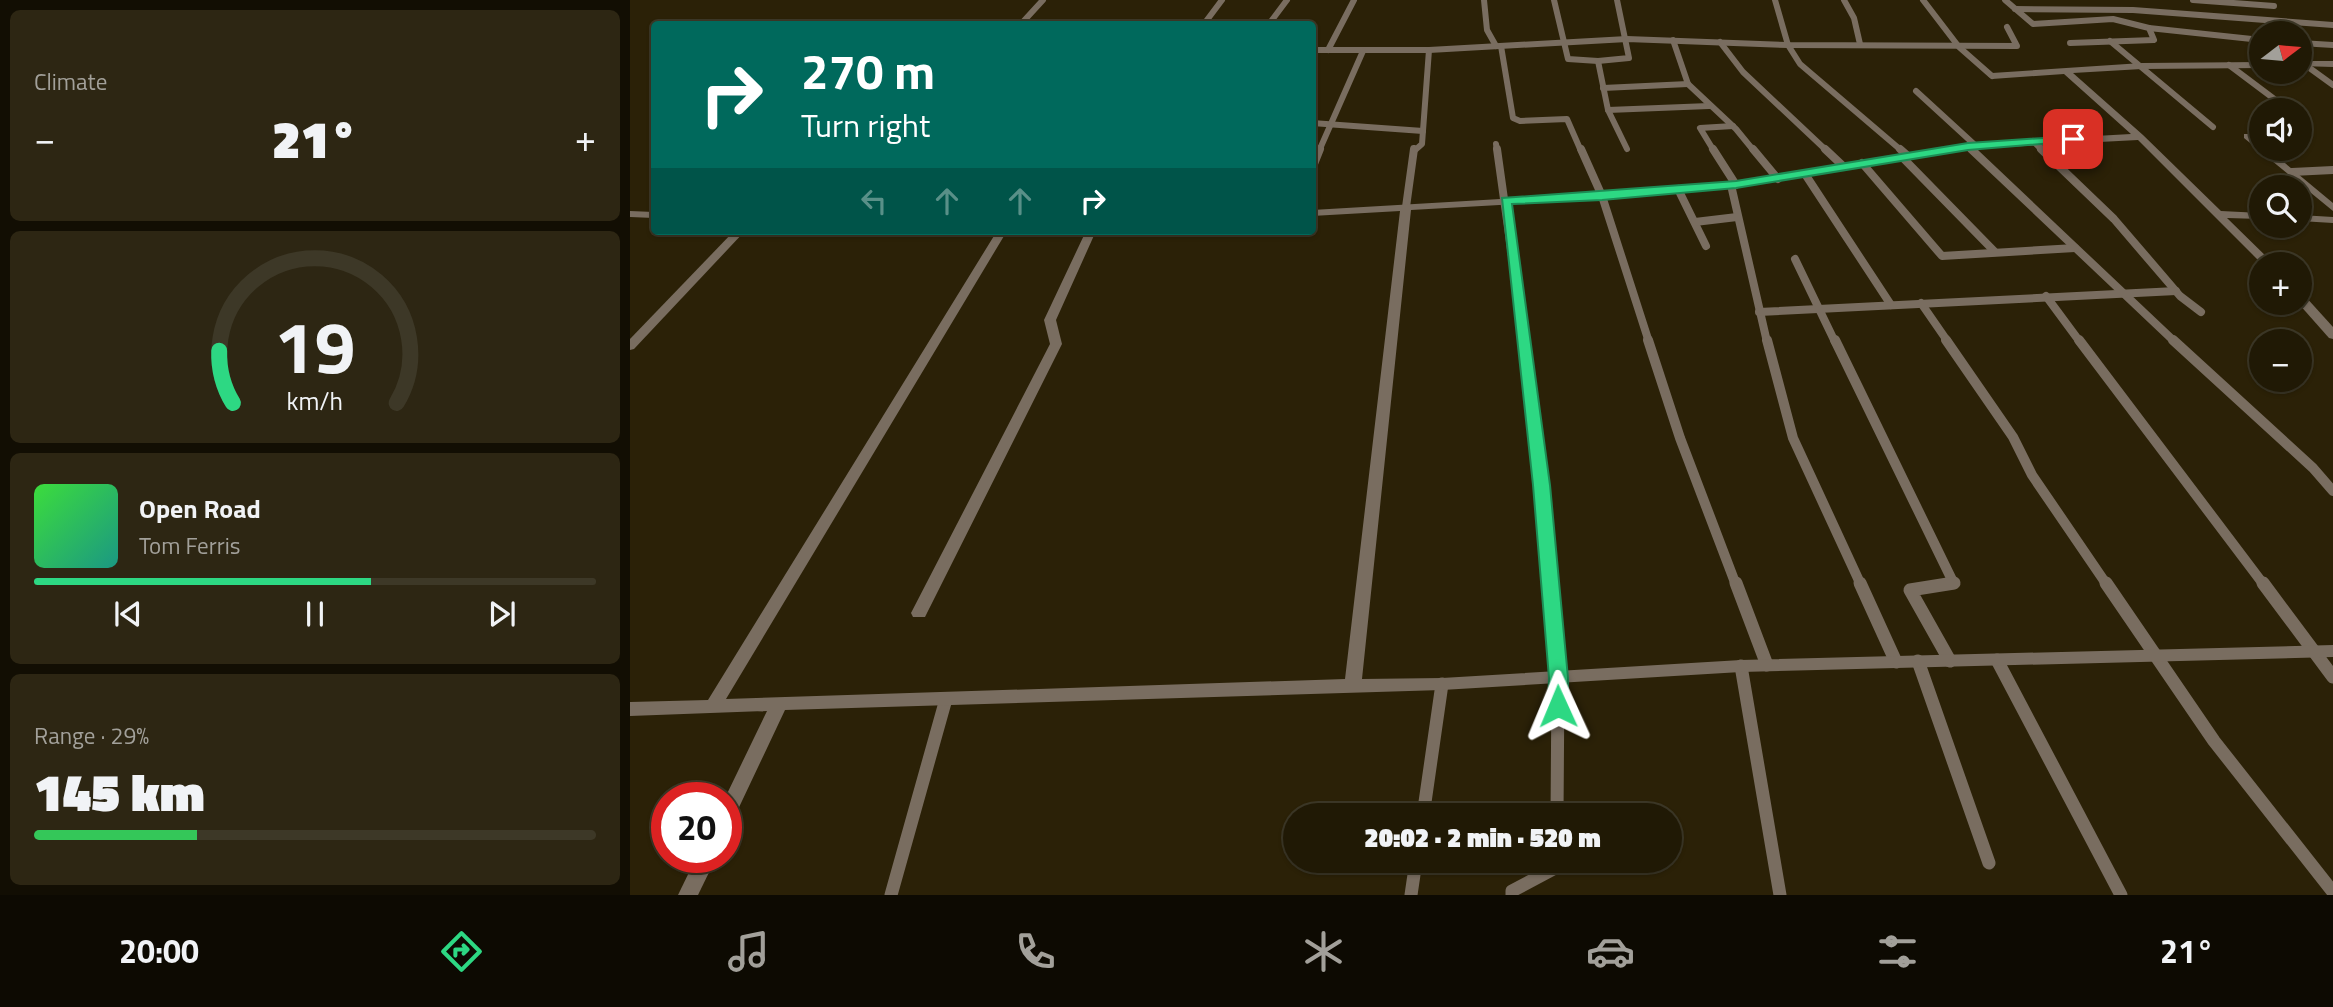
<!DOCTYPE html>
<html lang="en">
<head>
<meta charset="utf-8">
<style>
  body { margin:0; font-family:"Titillium Web",sans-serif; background:#2d2613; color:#f1f3f6; height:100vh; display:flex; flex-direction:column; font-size:26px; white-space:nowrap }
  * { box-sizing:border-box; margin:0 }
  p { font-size:23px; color:#a2a09a }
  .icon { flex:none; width:38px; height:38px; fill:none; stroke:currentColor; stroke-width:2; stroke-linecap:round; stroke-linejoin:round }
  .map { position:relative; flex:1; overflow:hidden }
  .drawer { display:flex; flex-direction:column; gap:10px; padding:10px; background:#120e03; width:630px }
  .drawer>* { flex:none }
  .guide { position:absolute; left:21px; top:21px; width:665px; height:214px; border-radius:7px; box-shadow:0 2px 5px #0004,0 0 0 2px #3d3827; background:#00695c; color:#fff; overflow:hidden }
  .needle { width:46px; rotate:74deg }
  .controls { position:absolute; left:1619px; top:21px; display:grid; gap:14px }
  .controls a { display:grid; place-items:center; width:63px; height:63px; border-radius:50%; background:#201905; box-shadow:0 2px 5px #0004,0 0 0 2px #3d3827; font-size:35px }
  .speed { position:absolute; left:21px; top:782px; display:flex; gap:14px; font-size:35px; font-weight:700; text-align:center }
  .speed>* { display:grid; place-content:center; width:91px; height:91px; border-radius:50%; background:#201905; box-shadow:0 2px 5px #0004,0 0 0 2px #3d3827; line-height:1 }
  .speed .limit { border:10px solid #d22; background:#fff; color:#111 }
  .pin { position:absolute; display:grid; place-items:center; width:60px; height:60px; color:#fff; margin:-30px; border-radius:14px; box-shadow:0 4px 10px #0006 }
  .me { position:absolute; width:77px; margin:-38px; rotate:359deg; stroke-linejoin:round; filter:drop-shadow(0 0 5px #0008) }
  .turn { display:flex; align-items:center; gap:24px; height:147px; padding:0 35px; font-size:32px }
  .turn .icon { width:91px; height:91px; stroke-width:2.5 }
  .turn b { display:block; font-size:49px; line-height:60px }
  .lanes { display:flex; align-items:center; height:66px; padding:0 35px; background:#0003; justify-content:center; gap:35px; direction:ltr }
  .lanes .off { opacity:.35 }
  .big { font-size:52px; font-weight:800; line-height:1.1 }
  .drawer .widget { flex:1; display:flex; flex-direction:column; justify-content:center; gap:10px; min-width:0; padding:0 24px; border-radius:10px; background:#2d2613 }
  .drawer .dial { align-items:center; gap:0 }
  .dial svg { height:182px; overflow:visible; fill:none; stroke:#3d3827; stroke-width:7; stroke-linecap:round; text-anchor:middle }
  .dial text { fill:#f1f3f6; stroke:none }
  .song { display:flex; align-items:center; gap:21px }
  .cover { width:84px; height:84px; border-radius:10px; background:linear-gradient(135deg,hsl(120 70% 55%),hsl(170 70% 35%)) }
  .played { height:7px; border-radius:4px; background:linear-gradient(90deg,#2dd883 60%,#3d3827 60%) }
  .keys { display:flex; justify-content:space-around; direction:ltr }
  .heat { display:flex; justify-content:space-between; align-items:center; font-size:38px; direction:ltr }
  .charge { height:10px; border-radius:5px; background:linear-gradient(90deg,#34c759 29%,#3d3827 0) }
  .trip { position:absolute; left:653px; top:803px; width:399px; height:70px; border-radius:35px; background:#201905; box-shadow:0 2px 5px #0004,0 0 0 2px #3d3827; font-weight:800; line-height:70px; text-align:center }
  .tabs { display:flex; height:112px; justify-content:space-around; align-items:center; background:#0d0a02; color:#a2a09a }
  .tabs .icon { width:49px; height:49px }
  .tabs .on { color:#2dd883 }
  .tabs b { font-size:32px; color:#f1f3f6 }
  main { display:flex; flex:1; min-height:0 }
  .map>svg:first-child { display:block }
</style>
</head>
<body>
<main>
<section class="drawer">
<div class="widget"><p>Climate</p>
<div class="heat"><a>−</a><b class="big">21°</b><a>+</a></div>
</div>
<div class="widget dial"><svg viewBox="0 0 100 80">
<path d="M14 69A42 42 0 1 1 86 69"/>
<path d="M14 69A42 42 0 0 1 8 46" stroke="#2dd883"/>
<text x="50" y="56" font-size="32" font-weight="700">19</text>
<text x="50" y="72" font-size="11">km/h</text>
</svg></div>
<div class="widget">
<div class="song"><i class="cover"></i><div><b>Open Road</b><p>Tom Ferris</p></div></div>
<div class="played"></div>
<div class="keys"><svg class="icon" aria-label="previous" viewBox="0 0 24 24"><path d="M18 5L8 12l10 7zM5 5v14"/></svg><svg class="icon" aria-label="pause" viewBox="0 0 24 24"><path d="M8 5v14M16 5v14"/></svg><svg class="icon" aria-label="next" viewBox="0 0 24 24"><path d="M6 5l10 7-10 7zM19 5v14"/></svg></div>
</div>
<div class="widget"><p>Range · 29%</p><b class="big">145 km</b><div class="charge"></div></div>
</section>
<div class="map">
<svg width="1703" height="895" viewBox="0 0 1703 895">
  <rect width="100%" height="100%" fill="#2b2107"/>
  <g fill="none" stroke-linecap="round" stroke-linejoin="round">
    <g stroke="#796d60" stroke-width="6">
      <polyline points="854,0 857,30 866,46"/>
      <polyline points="924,0 938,59 968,61 999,58 987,0"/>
      <polyline points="1145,0 1158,45 1170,64 1272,151"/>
      <polyline points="1214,0 1224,18 1230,44"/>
      <polyline points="1293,0 1329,47 1362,76"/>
      <polyline points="1375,0 1403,24 1483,19 1519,28 1524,40 1440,43"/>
      <polyline points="1563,0 1644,6"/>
      <polyline points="1385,9 1503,10 1703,25"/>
      <polyline points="391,24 413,0"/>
      <polyline points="574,24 592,0"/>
      <polyline points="639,24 657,0"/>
      <polyline points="1519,28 1631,40"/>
      <polyline points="1043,40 1058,84 1106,129 1124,151"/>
      <polyline points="1480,41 1583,127"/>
      <polyline points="1090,42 1113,72 1197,151"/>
      <polyline points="1670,43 1703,45"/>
      <polyline points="871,46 883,118 890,121 937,119 951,151"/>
      <polyline points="682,50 799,50 997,39 1158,45 1387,46 1377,27"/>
      <polyline points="698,50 724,0"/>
      <polyline points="968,61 978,110 997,149"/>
      <polyline points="1674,64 1703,85"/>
      <polyline points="1599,65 1659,110"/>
      <polyline points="973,88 1058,84"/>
      <polyline points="1286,91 1346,146"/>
      <polyline points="978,110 1079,106"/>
      <polyline points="682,123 793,131"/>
      <polyline points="1403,141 1413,151"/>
      <polyline points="866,144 867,151"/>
      <polyline points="1338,146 1343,151"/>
      <polyline points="689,151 733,51"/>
      <polyline points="784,151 792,144 799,50"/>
      <polyline points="1084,151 1070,128 1103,126"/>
    </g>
    <g stroke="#796d60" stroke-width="8">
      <polyline points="867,149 894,342"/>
      <polyline points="951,149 972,196 1019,342"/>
      <polyline points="1083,149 1106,185"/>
      <polyline points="1123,149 1148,179"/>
      <polyline points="1195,149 1213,166"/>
      <polyline points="1270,149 1278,156"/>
      <polyline points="1341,149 1545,342"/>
      <polyline points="1411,149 1484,219 1550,296 1571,312"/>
      <polyline points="1272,157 1365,252"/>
      <polyline points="1232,163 1312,256 1445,248"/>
      <polyline points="682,169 690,149"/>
      <polyline points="1662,172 1703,170"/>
      <polyline points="1175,174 1261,305"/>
      <polyline points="1101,185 1137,342"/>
      <polyline points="1048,189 1076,246"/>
      <polyline points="776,207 784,149"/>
      <polyline points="1065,222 1107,217"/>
      <polyline points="1165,259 1205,342"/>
      <polyline points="1416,296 1450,342"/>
      <polyline points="1291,303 1318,342"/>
      <polyline points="1129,312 1546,291"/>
    </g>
    <g stroke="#796d60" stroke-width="10">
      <polyline points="894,340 912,485 920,585"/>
      <polyline points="1018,340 1050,438 1106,585"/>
      <polyline points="1137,340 1163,438 1231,585"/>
      <polyline points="1205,340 1324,584 1315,585"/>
      <polyline points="1316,340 1383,437 1402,475 1477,585"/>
      <polyline points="1449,340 1634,585"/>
      <polyline points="1543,340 1683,468 1703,491"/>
    </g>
    <g stroke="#796d60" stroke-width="13">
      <polyline points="920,583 928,678 927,816"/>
      <polyline points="1106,583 1137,665"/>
      <polyline points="1230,583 1266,662"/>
      <polyline points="1476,583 1584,741 1703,892"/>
      <polyline points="1633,583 1703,677"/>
      <polyline points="1367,660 1491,895"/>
      <polyline points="1288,661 1359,863"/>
      <polyline points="1320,661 1280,590 1324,583"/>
      <polyline points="1111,666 1150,895"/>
      <polyline points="793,816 812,684"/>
      <polyline points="261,895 316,699"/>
      <polyline points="781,895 786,861"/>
      <polyline points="882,895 882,891 927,867 927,861"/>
    </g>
    <g fill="#796d60" fill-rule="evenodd">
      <polygon points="1703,61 1703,67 1670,66 1670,61"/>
      <polygon points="1631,62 1631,68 1512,69 1443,73 1513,135 1591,211 1631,213 1631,219 1597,218 1644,264 1632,264 1508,140 1338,149 1101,188 972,199 781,210 732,679 812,678 1111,660 1703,645 1703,657 1111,672 812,690 155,710 103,820 96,823 95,798 137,711 0,716 0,702 78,700 367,231 377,231 96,699 715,679 770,211 682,216 682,210 972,193 1101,182 1338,143 1501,134 1434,74 1362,79 1358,76 1362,73 1512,63"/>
      <polygon points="1614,134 1620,134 1631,143 1631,149 1638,149 1703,203 1703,211 1614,138"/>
      <polygon points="0,211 24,212 24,218 0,217"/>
      <polygon points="1670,215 1703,217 1703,223 1670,221"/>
      <polygon points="104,231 115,231 4,349 0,350 0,339"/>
      <polygon points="456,231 466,231 426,320 432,344 297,613 295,617 283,617 281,613 420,344 414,320"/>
      <polygon points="1670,294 1674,295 1703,327 1703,339 1699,338 1668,303"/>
      <polygon points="66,858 86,858 68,895 48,895"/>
    </g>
  </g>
  <polygon fill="#2dd883" stroke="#1d8c55" stroke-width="2" points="1443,136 1447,137 1447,141 1338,150 1106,188 972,200 882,204 920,485 938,678 938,706 935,711 928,713 921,711 918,706 919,678 903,485 872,198 1106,181 1338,143"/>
</svg>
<div class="controls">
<a><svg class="needle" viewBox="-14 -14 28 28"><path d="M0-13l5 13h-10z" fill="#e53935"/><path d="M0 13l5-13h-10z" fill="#a2a09a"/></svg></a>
<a><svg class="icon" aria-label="sound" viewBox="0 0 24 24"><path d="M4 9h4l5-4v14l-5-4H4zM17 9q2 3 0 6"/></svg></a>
<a><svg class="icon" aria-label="search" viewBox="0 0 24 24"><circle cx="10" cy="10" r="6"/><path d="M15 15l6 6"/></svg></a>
<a>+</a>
<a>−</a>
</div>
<div class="speed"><div class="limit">20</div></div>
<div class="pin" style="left:1443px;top:139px;background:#d93025"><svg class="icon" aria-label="arrive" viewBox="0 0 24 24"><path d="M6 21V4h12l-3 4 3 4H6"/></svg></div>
<svg class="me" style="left:928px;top:706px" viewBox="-20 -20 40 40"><path d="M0-17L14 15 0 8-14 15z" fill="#2dd883" stroke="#fff" stroke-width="4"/></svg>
<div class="trip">20:02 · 2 min · 520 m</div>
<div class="guide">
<div class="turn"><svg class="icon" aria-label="right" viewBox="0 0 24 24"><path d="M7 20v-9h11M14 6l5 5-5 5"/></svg><div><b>270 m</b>Turn right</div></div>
<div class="lanes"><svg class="icon off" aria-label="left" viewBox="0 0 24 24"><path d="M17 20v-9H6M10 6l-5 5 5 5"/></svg><svg class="icon off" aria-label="ahead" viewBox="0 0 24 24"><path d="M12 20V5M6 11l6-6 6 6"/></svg><svg class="icon off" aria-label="ahead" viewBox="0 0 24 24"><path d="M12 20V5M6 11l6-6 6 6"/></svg><svg class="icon" aria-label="right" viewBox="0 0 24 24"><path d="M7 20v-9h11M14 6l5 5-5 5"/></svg></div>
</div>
</div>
</main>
<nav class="tabs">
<b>20:00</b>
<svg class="icon on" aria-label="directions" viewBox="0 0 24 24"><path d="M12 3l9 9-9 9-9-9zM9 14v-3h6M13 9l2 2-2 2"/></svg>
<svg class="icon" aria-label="music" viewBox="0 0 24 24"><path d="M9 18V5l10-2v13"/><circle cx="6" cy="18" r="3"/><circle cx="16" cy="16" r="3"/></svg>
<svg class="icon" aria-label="phone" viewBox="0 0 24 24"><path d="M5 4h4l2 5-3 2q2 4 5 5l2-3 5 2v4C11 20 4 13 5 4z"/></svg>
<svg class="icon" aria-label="climate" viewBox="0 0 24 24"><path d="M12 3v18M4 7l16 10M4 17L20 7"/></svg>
<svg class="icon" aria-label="car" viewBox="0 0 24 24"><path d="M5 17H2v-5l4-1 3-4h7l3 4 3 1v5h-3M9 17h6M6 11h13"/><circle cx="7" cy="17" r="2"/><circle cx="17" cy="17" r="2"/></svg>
<svg class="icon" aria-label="filters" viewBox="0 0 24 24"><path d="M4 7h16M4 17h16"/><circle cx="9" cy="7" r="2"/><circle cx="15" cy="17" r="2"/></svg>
<b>21°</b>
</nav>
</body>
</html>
